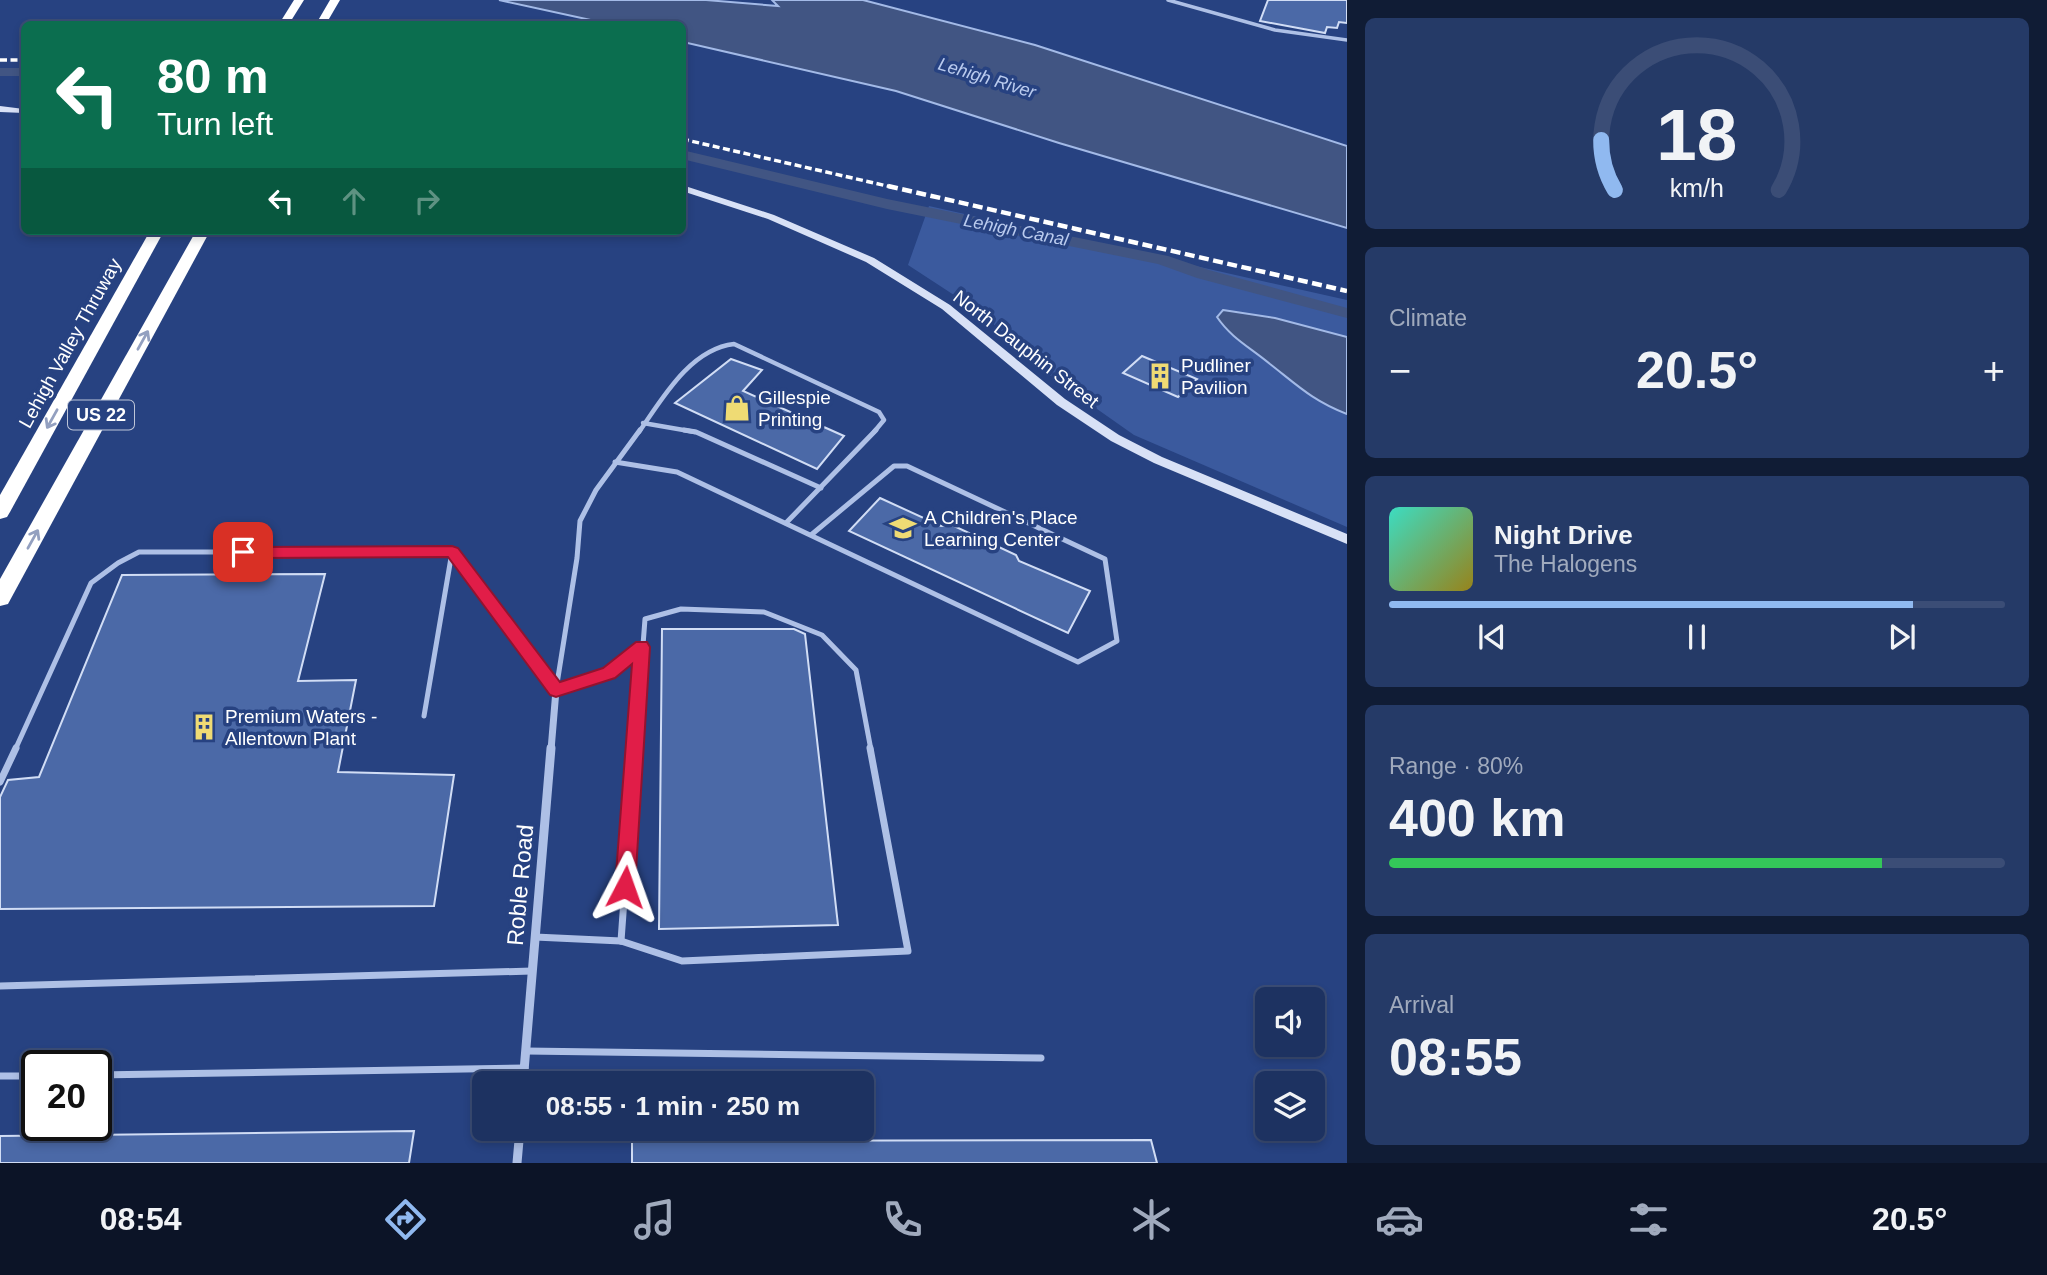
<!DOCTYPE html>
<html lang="en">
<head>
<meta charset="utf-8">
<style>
  body { margin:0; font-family:Helvetica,sans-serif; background:#253a67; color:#f1f3f6; height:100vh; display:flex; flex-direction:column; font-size:26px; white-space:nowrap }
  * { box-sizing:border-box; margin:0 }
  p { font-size:23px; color:#a0aabd }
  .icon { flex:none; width:38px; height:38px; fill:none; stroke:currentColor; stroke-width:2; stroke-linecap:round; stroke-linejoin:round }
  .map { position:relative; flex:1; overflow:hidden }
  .sheet { display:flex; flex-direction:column; gap:18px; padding:18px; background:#101c35; width:700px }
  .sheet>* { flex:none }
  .banner { position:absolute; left:21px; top:21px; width:665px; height:214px; border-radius:10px; box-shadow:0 4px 10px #0003,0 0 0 2px #3b4d76; background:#0b6e4f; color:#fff; overflow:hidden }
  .buttons { position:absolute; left:1255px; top:987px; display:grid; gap:14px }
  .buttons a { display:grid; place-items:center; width:70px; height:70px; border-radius:10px; background:#1d3261; box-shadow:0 4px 10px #0003,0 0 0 2px #3b4d76; font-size:35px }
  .speed { position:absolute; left:21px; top:1050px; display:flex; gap:14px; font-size:35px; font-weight:700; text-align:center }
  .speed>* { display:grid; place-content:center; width:91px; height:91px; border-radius:50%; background:#1d3261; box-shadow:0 4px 10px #0003,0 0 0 2px #3b4d76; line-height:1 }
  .speed .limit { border:4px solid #111; border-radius:10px; background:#fff; color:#111 }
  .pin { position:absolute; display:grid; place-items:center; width:60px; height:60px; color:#fff; margin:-30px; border-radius:14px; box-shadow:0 4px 10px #0006 }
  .me { position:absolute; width:77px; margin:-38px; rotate:4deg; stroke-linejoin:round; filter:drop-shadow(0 0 5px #0008) }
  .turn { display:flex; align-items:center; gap:24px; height:147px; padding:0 21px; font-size:32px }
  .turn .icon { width:91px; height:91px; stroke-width:2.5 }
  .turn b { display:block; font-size:49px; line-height:60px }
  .lanes { display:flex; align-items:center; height:66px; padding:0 21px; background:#0003; justify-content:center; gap:35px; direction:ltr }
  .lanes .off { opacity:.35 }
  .big { font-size:52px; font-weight:600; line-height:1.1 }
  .sheet .widget { flex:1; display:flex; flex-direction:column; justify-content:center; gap:10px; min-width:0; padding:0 24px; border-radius:10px; background:#253a67 }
  .sheet .dial { align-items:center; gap:0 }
  .dial svg { height:182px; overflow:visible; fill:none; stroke:#3b4d76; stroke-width:7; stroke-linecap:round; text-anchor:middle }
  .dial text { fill:#f1f3f6; stroke:none }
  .song { display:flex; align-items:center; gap:21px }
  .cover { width:84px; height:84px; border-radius:10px; background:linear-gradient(135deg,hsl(170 70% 55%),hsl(50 70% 35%)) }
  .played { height:7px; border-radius:4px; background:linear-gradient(90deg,#90b9f0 85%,#3b4d76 85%) }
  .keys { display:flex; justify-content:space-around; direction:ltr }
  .heat { display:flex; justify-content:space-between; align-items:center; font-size:38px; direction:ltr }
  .charge { height:10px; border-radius:5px; background:linear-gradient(90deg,#34c759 80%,#3b4d76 0) }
  .trip { position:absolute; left:472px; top:1071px; width:402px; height:70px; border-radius:10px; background:#1d3261; box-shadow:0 4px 10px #0003,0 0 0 2px #3b4d76; font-weight:600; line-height:70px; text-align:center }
  .tab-bar { display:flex; height:112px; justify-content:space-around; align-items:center; background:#0c1427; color:#a0aabd }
  .tab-bar .icon { width:49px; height:49px }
  .tab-bar .selected { color:#90b9f0 }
  .tab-bar b { font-size:32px; color:#f1f3f6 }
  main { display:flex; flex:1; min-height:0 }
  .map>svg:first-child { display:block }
</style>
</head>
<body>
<main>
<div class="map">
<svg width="1347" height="1163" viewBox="0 0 1347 1163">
  <rect width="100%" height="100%" fill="#274281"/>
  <polygon fill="#3b5a9e" points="929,206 1347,300 1347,527 1134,435 1053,378 980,312 908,265"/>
  <g fill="#415583" stroke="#a3bae7" stroke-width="2">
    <polygon points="499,0 706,0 778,6 772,0 863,0 1035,45 1347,146 1347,228 1059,143 896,91 683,42 682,24 609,24"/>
    <path d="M1223,310L1275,318L1347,337V414C1313,401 1297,385 1270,364C1251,348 1231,338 1217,317Z"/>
  </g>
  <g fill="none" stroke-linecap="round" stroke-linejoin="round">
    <g fill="#415583" fill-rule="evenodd">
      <rect x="0" y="68" width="24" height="8"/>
      <polygon points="682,150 887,199 1168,256 1209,270 1347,308 1347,318 1197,278 1158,264 887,209 682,159"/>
    </g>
  </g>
  <g fill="#4b69a7" stroke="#d1ddf5" stroke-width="2">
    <polygon points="1268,0 1347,0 1347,23 1339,22 1337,28 1327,27 1325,33 1260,21"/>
    <polygon points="1142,356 1197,379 1178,397 1123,373"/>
    <polygon points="731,359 762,370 743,391 844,436 817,469 675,403"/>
    <polygon points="880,498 941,526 952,525 1016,555 1019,561 1090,591 1068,633 849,531"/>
    <polygon points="325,574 298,681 356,680 338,772 454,775 434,906 0,909 0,797 8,780 39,777 122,575"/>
    <polygon points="662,629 794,629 805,634 838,925 659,929"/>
    <polygon points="414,1131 409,1163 0,1163 0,1136"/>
    <polygon points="1151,1140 1157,1163 632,1163 632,1141"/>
  </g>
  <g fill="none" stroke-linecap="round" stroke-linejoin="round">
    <polyline stroke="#aec0e6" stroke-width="3.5" points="1168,0 1275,30 1347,40"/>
    <g stroke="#aec0e6" stroke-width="4.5">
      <polyline points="643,423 695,432"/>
      <path d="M639,432C662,399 690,349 734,344L879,412L884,420L874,432"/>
    </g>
    <g stroke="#aec0e6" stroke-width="5">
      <polyline points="684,430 696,432 821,488"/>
      <polyline points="615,462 677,472 1078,662 1117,641 1105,559 907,466 894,466 811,535"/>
      <polyline points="786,523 876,430"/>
      <polyline points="556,690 577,558 580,521 596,490 640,430"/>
      <polyline points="556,690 609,673 642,647"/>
      <polyline points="424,716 452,552"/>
      <polyline points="15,750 91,583 118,563 139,552 452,552 556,690"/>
      <polyline points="635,750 645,619 681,609 764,612 822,635 856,670 871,750"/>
    </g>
    <g stroke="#aec0e6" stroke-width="7">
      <polyline points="0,782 16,748"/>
      <polyline points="535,937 621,941"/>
      <polyline points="621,941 682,961 908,951 870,748"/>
      <polyline points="621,941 635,748"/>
      <polyline points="0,986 532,971"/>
      <polyline points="526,1051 1041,1058"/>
      <polyline points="96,1075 525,1068"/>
      <polyline points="0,1076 37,1076"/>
    </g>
    <polyline stroke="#aec0e6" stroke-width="7" points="551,750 556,690"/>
    <g stroke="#aec0e6" stroke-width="9">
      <polyline points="523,1083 551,748"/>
      <polyline points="517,1163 520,1129"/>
    </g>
    <g fill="#d8e1f6" fill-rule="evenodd">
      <polygon points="0,106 24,109 24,113 0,112"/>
      <polygon points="682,185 774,215 874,258 950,305 1065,399 1119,435 1162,457 1347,534 1347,544 1154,463 1111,441 1057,405 942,309 866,262 768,219 682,191"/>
    </g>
    <g fill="#fff" fill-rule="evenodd">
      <polygon points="294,0 304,0 289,24 279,24"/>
      <polygon points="330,0 340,0 326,24 316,24"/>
      <polygon points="150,231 164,231 10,512 7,517 0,519 0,495"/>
      <polygon points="196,231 210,231 8,604 0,606 0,579"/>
    </g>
    <g stroke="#fff" stroke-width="3.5" stroke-dasharray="7 3.5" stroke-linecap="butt">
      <polyline points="0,60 24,60"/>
      <polyline points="682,139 896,188"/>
    </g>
    <polyline stroke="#fff" stroke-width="4.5" stroke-dasharray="10 4.5" stroke-linecap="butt" points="888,186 1347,291"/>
  </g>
  <defs><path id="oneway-shaft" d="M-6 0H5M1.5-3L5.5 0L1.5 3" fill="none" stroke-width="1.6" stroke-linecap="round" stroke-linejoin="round" transform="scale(1.75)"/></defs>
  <g stroke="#93a0c0">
    <use href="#oneway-shaft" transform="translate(143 340) rotate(-61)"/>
    <use href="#oneway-shaft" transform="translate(52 419) rotate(119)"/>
    <use href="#oneway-shaft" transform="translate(33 539) rotate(-61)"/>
  </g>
  <polygon fill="#e11d48" stroke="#92132f" stroke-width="2" points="452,546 458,548 560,682 603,668 636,642 647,642 650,647 635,887 632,894 625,897 618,894 615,887 632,664 615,678 556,697 550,695 448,557 243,558 236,552 243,547"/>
  <defs>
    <g id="building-bare" transform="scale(2.1)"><path d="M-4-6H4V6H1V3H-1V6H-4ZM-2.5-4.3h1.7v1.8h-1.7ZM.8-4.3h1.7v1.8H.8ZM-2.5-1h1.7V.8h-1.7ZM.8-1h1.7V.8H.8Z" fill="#efdb74" stroke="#274281" stroke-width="2.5" paint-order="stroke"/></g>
    <g id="shop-bare" transform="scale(2.1)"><path d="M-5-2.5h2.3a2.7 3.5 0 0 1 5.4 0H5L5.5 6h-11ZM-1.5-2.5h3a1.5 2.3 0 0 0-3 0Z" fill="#efdb74" stroke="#274281" stroke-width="2.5" paint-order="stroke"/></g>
    <g id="school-bare" transform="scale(2.1)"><path d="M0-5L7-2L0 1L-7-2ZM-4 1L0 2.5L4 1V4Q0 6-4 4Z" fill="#efdb74" stroke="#274281" stroke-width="2.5" paint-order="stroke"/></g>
  </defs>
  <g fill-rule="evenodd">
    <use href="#building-bare" x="1160" y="376"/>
    <use href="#shop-bare" x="737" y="408"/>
    <use href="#school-bare" x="903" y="528"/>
    <use href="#building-bare" x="204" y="727"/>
  </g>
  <g text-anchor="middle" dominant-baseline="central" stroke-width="7" stroke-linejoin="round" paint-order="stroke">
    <g font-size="18" font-style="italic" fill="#bacbee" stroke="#274281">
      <text transform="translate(987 78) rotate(17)">Lehigh River</text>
      <text transform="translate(1016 230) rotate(11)">Lehigh Canal</text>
    </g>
    <rect fill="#274281" stroke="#bec6d9" stroke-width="2" x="68" y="400.5" width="66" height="29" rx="5"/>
    <g font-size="18" font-weight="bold" fill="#fff">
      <text x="101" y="415">US 22</text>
    </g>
    <g font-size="19" fill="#fff" stroke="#274281">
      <text transform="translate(70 343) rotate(-61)">Lehigh Valley Thruway</text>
      <text transform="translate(1026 349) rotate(38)">North Dauphin Street</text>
    </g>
    <g font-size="19" fill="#fff" stroke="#274281" text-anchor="start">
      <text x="1181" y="365">Pudliner<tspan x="1181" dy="22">Pavilion</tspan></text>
      <text x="758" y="397">Gillespie<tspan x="758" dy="22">Printing</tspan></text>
      <text x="924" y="517">A Children's Place<tspan x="924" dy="22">Learning Center</tspan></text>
      <text x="225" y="716">Premium Waters -<tspan x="225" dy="22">Allentown Plant</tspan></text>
    </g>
    <g font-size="23" fill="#fff" stroke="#274281">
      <text transform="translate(520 885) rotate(-85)">Roble Road</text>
    </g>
  </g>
</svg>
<div class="buttons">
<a><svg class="icon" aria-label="sound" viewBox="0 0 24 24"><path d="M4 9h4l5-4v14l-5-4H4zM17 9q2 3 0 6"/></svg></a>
<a><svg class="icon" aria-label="layers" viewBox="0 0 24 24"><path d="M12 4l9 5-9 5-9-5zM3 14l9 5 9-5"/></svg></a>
</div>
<div class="speed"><div class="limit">20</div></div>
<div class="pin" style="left:243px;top:552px;background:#d93025"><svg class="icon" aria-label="arrive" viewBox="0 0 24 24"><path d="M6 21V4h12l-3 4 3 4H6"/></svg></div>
<svg class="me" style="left:625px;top:887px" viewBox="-20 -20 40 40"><path d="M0-17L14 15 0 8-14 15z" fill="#e11d48" stroke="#fff" stroke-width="4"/></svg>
<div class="trip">08:55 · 1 min · 250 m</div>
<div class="banner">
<div class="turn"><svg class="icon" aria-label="left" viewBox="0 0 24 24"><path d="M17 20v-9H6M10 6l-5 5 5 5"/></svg><div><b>80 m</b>Turn left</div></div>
<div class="lanes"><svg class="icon" aria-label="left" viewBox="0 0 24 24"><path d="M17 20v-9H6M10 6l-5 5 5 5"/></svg><svg class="icon off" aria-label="ahead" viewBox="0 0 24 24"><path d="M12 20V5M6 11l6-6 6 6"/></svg><svg class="icon off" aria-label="right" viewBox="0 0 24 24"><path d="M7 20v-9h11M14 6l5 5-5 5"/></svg></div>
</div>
</div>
<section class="sheet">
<div class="widget dial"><svg viewBox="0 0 100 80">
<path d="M14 69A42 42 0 1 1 86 69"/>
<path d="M14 69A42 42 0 0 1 8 47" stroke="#90b9f0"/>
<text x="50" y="56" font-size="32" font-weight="700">18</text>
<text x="50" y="72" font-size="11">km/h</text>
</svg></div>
<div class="widget"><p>Climate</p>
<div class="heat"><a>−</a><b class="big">20.5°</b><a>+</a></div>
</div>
<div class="widget">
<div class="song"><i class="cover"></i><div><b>Night Drive</b><p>The Halogens</p></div></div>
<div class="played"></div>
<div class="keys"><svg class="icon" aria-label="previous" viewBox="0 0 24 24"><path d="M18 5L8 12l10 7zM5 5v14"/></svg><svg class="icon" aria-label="pause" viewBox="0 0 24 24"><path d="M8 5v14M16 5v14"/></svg><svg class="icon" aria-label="next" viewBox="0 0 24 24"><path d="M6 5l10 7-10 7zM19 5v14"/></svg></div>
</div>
<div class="widget"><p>Range · 80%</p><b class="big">400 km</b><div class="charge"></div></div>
<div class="widget"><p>Arrival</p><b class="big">08:55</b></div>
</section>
</main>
<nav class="tab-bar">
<b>08:54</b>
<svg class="icon selected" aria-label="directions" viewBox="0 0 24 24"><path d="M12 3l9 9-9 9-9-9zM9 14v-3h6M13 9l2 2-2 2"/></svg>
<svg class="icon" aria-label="music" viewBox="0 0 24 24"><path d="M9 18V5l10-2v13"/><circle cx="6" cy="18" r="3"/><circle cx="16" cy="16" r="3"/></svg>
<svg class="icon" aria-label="phone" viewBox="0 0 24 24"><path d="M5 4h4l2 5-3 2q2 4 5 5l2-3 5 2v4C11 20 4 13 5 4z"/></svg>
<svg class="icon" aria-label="climate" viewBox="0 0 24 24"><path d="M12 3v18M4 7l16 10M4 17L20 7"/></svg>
<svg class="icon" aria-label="car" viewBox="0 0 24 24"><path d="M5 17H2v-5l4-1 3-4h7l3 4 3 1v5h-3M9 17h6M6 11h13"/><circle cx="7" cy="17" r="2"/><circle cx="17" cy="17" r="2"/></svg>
<svg class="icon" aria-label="filters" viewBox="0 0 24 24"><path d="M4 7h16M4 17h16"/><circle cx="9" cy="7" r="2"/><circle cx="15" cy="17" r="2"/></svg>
<b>20.5°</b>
</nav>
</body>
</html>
